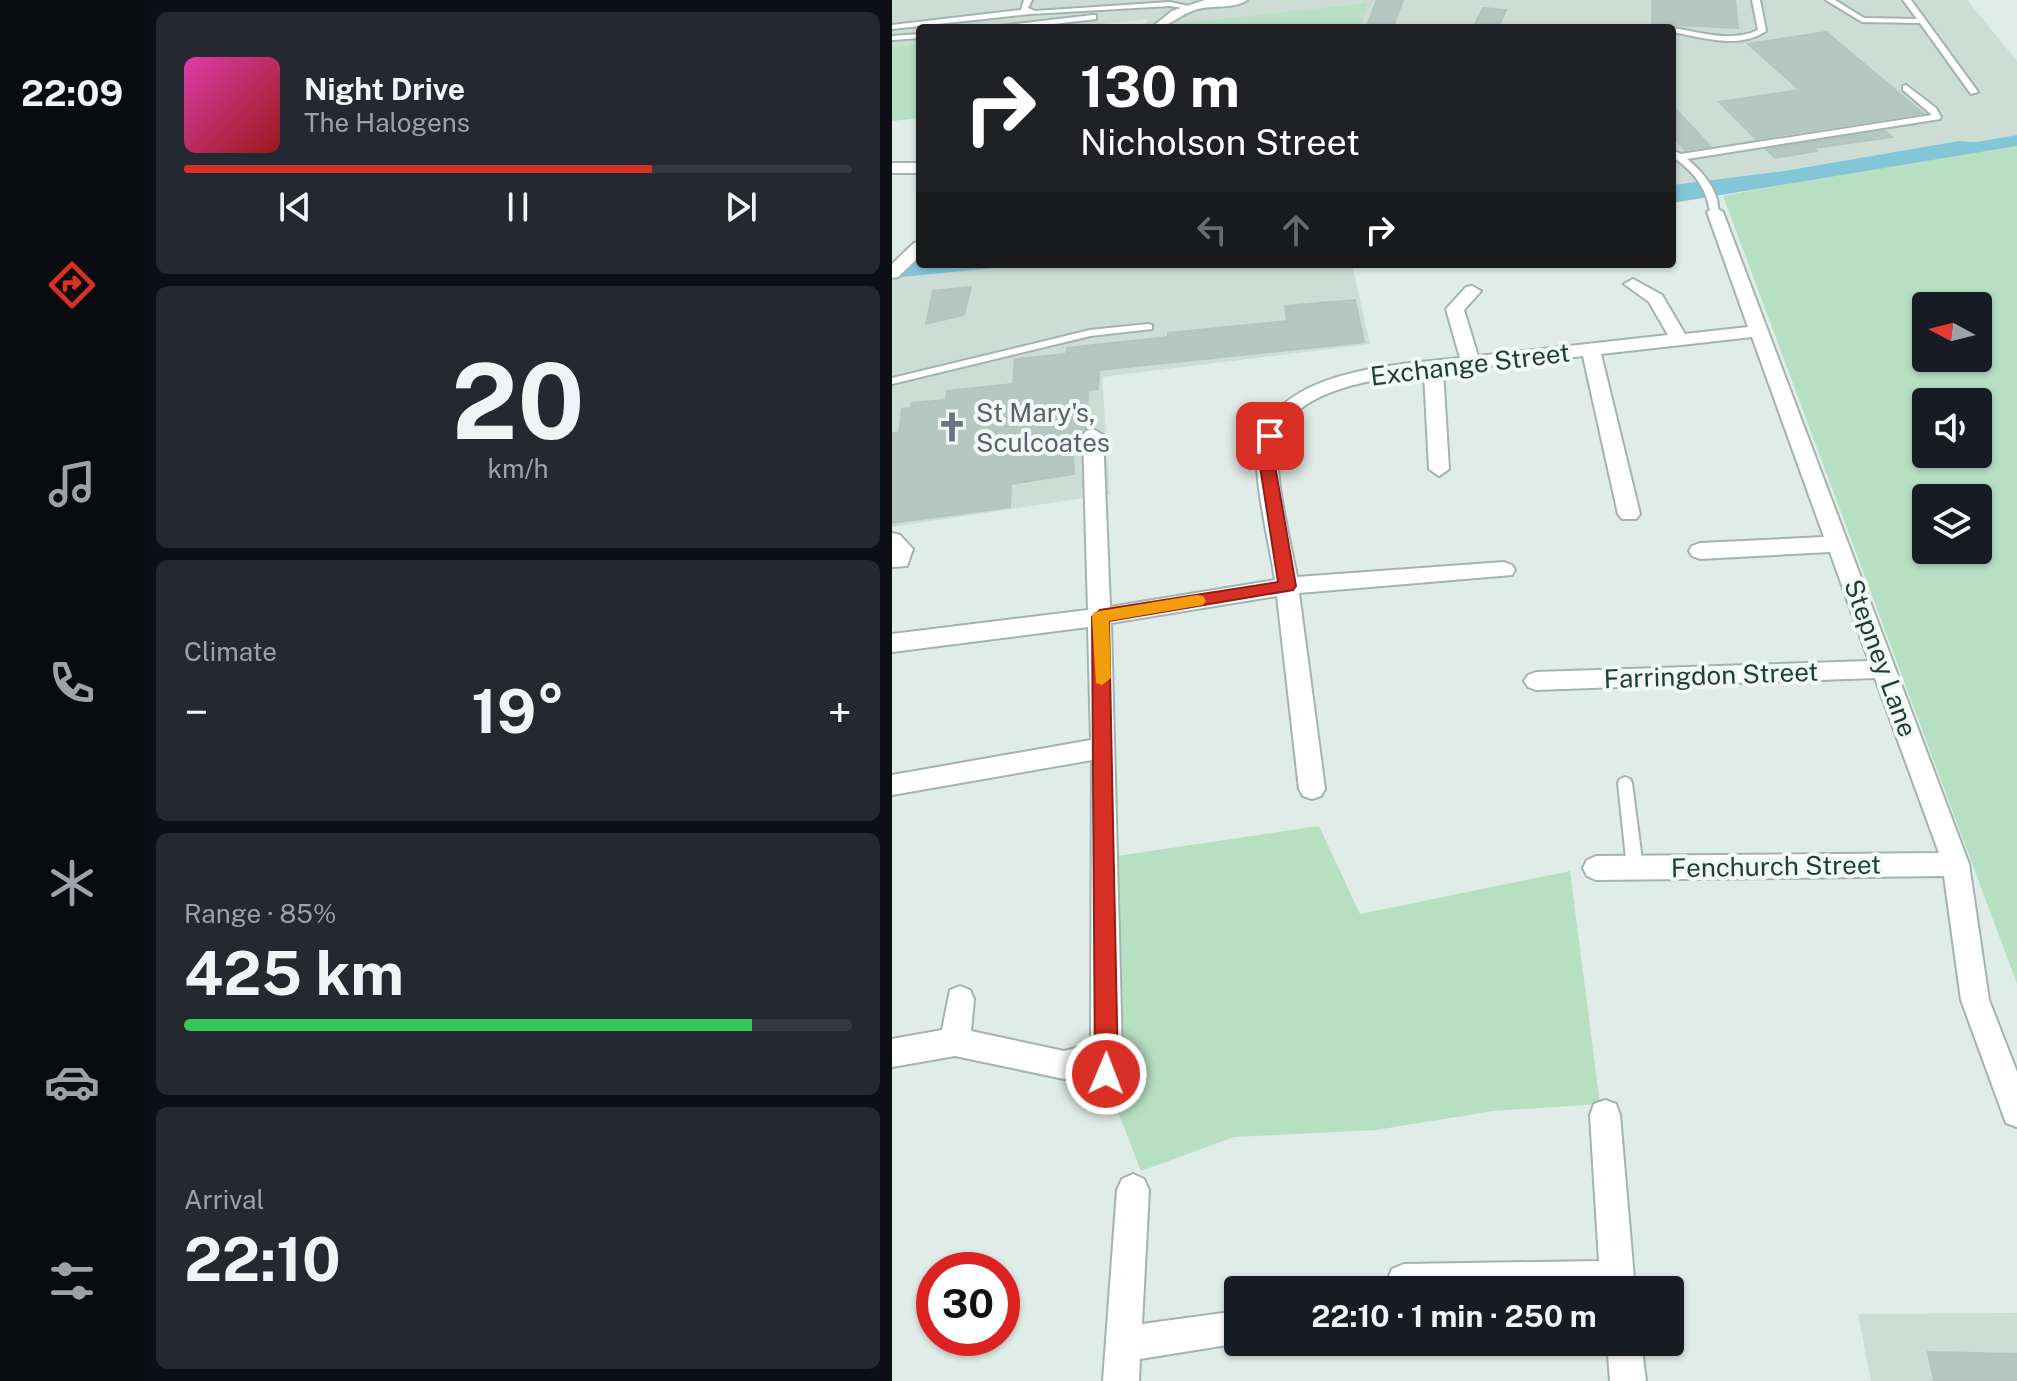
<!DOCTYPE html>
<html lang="en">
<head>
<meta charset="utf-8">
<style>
  body { margin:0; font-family:"Public Sans",sans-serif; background:#242831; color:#f1f3f6; height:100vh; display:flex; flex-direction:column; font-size:30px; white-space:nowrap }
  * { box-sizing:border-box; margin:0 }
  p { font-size:26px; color:#9ea1a6 }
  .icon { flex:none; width:44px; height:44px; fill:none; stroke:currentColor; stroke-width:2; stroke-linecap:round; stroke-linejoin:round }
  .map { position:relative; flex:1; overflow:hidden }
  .panel { display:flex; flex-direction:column; gap:12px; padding:12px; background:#0d0f14; width:748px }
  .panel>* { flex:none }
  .guide { position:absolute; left:24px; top:24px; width:760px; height:244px; border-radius:8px; box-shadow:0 2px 6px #0004; background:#202124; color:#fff; overflow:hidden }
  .needle { width:52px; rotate:277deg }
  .tools { position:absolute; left:1020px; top:292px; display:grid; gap:16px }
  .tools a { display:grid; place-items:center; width:80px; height:80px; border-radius:8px; background:#171b24; box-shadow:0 2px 6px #0004; font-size:40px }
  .speed { position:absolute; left:24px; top:1252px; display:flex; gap:16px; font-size:40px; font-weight:700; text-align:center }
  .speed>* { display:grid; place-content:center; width:104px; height:104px; border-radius:50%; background:#171b24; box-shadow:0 2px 6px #0004; line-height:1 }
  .speed .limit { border:12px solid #d22; background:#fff; color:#111 }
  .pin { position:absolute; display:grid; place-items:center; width:68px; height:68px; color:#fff; margin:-34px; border-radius:16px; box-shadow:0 4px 12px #0006 }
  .me { position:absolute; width:88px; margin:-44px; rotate:1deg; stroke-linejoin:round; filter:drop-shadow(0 0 6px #0008) }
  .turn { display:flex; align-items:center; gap:28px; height:168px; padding:0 32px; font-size:36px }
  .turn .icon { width:104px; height:104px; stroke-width:2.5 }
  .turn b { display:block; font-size:56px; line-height:68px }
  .lanes { display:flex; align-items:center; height:76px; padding:0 32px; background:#0003; justify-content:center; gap:40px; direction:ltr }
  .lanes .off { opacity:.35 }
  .big { font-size:60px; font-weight:700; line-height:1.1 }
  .panel .tile { flex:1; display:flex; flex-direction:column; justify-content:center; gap:12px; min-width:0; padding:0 28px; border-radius:12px; background:#242831 }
  .panel .dial { align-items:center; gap:0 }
  .dial b { font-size:104px; line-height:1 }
  .song { display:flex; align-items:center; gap:24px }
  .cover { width:96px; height:96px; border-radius:12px; background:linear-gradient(135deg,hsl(320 70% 55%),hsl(0 70% 35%)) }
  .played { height:8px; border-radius:4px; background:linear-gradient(90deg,#d93025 70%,#363941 70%) }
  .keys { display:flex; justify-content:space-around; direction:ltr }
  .heat { display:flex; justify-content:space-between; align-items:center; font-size:44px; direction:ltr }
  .charge { height:12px; border-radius:6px; background:linear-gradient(90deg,#34c759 85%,#363941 0) }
  .trip { position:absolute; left:332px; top:1276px; width:460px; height:80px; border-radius:8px; background:#171b24; box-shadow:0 2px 6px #0004; font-weight:700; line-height:80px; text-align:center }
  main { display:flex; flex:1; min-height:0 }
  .tab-bar { display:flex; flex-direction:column; width:144px; justify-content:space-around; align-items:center; background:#090b0e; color:#9ea1a6 }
  .tab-bar .icon { width:56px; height:56px }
  .tab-bar .current { color:#d93025 }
  .tab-bar b { font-size:36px; color:#f1f3f6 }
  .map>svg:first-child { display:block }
</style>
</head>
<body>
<main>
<nav class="tab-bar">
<b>22:09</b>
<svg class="icon current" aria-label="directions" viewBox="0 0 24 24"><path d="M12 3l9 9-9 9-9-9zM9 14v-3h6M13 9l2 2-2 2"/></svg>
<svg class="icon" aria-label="music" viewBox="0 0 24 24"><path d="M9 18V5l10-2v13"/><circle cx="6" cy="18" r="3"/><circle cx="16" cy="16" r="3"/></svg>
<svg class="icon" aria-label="phone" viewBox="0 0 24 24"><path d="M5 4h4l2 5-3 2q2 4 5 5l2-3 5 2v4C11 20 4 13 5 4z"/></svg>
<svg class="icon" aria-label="climate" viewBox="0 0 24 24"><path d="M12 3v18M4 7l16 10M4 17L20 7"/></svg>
<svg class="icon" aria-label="car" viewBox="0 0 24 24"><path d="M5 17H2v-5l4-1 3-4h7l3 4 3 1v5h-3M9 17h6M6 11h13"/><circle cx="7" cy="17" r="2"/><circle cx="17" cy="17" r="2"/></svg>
<svg class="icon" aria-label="filters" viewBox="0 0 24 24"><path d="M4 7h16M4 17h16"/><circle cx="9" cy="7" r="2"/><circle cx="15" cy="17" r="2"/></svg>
</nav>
<section class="panel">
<div class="tile">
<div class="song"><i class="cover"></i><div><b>Night Drive</b><p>The Halogens</p></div></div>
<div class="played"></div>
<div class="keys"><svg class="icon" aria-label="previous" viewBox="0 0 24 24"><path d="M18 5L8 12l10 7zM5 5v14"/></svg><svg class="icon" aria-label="pause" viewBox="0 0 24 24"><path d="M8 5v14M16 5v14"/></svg><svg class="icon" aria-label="next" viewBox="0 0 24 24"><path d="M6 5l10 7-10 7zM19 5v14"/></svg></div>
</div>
<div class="tile dial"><b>20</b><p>km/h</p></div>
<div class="tile"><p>Climate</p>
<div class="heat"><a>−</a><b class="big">19°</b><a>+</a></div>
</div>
<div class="tile"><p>Range · 85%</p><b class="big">425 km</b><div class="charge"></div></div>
<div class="tile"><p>Arrival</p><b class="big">22:10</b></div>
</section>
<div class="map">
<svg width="1125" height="1381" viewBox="0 0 1125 1381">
  <rect width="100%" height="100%" fill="#e0ece7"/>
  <g fill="#cedcd6">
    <polygon points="0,0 1075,0 1125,61 1125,135 1084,142 1067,141 892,171 780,185 780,28 249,28 257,19 175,28 28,28 28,44 0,47"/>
    <polygon points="145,264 460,264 478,344 210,377 218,494 0,527 0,278"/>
    <polygon points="1125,1313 1125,1381 979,1381 966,1314"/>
  </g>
  <g fill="#b7e0c3" fill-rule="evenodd">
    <polygon points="476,3 468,28 279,28 283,24"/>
    <polygon points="28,44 28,118 0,121 0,47"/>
    <path d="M1125,146V984L831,196L960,171ZM1034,306H1086V358H1034ZM1034,402H1086V454H1034ZM1034,498H1086V550H1034Z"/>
    <polygon points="427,826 468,914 678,871 708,1104 601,1111 484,1130 342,1137 249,1171 221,1099 218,857"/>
  </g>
  <g fill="#83c6d7">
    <polygon points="1125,135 1125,146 780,203 780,185 892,171 1067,141 1084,142"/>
    <polygon points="28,260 28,264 145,264 0,278 0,262"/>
  </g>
  <g fill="#b5c7c0" stroke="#b2c6bf" stroke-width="2">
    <polygon points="485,0 511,0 501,27 475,25"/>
    <polygon points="760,0 843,0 846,28 760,24"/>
    <polygon points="591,8 614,10 606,28 581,28"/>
    <polygon points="934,32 1031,113 864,139 827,102 908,90 856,44"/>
    <polygon points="780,105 818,146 793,150 780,136"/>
    <polygon points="993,131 1000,137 922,148 925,151 883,158 874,149"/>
    <polygon points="79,287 72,315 34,324 41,291"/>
    <polygon points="463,300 472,342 207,370 206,389 196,390 195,428 179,432 182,474 119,484 118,507 0,523 0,433 7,433 10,409 19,408 20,403 54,400 55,391 121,384 123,359 174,354 175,348 276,337 276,333 395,321 393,306"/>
    <polygon points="1036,1352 1125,1354 1125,1381 1042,1381"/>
  </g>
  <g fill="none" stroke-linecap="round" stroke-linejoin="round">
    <g stroke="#a2b4af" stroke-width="4">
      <g id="lane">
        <polygon points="132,0 140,0 136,8 143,11 278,2 301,7 297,9 278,6 138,14 0,29 0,25 129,10"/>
        <path d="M860,0H868L874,31C846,50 811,37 780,32V28C809,32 838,43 866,30Z"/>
        <polygon points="934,0 943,0 972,18 1025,19 1011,0 1019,0 1086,92 1079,94 1028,23 970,22"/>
        <polygon points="201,15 204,15 204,19 128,28 104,28 108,26"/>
        <polygon points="28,34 28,38 0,40 0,36"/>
        <path d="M1014,85L1044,108L1049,117L1048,119L795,159C811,172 829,193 826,214L818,212C815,188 800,169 780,157V150L789,154L1040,115L1011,90V86Z"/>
        <polygon points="256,324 260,325 260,329 198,336 0,384 0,378 198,330"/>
        <polygon points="733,777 738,779 740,783 751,868 749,873 743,875 737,873 735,868 726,783 728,779"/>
      </g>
    </g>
    <g stroke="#a2b4af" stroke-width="4">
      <g id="street">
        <rect x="0" y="163" width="28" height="10"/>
        <path d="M823,207L831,212L1077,864L1097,1000L1125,1072V1127L1114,1123L1069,1000L1052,876L704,880L695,876L691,868L695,860L704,856L1047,853L983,678L644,690L636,687L632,681L636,675L644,672L977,661L938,552L808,559L800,556L797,551L800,546L808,543L932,537L860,337L709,354L748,514L744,519H730L726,514L691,356L551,371L557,469L547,476L537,469L532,373C489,378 402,388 388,438C379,468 399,543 405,577L612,562L620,565L623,570L620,575L407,593L433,789L429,796L420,799L411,796L407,789L385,596L219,623L230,1054L229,1094L225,1105L214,1109L203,1105L199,1094V1072L172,1079L63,1056L0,1067V1039L50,1030L58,990L68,986L78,990L82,999L79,1031L172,1051L199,1044L200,760L0,795V775L199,740L196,627L0,652V634L196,610L191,435L194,431L201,429L211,435L218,607L383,580C378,546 364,490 365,458C369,370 503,365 568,358L554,309L574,287L580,286L589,291L572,310L586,356L776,335L757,302L732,284L741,279L770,295L793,334L856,327L815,212Z"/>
        <polygon points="0,533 8,535 21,549 15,566 0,567"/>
        <polygon points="713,1100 724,1104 728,1115 743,1290 499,1290 495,1281 500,1269 512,1264 707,1261 698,1115 702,1104"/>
        <polygon points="241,1174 252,1179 257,1190 250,1324 346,1311 346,1342 354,1342 248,1359 247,1381 211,1381 225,1190 230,1179"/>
        <polygon points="715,1342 749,1342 754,1381 718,1381"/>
      </g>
    </g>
    <g stroke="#9db9b0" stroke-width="4">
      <g id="secondary">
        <path d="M313,0H355C343,9 321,5 306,9C287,14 278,28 259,28L280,11Z"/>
        <polygon points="28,242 28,256 6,277 0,278 0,264 22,243"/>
      </g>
    </g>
    <use href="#lane" fill="#fff" fill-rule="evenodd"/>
    <use href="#street" fill="#fff" fill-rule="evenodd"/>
    <use href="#secondary" fill="#fff" fill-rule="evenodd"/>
  </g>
  <polygon fill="#d93025" stroke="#8d1f18" stroke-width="2" points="378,431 386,436 382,460 404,586 401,590 217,621 226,1074 222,1082 214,1085 206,1082 203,1074 200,617 208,610 386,582 367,460 370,436"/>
  <polygon fill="#f59e0b" points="305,595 311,596 314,601 311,605 217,621 219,678 210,685 204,683 200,617 202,612"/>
  <defs>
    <g id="church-bare" transform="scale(2.4)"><path d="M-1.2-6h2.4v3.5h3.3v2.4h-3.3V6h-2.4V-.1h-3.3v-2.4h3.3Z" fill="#6b7280" stroke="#f1f9f5" stroke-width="2.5" paint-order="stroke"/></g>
  </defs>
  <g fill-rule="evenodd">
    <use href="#church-bare" x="60" y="427"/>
  </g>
  <g text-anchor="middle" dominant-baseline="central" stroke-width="8" stroke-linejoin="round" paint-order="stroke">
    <g font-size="26" fill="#1f3e37" stroke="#f1f9f5">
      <text transform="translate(578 364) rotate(-7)">Exchange Street</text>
      <text transform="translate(989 658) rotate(70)">Stepney Lane</text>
      <text transform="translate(819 675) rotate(-2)">Farringdon Street</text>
      <text transform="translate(884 866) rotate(-1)">Fenchurch Street</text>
    </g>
    <g font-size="26" fill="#5b616d" stroke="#f1f9f5" text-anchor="start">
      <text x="84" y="412">St Mary's,<tspan x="84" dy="30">Sculcoates</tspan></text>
    </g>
  </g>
</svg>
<div class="tools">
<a><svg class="needle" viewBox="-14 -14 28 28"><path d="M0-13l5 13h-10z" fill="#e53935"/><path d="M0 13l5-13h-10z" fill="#9ea1a6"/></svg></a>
<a><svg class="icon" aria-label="sound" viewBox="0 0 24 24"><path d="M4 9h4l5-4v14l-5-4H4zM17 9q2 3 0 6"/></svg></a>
<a><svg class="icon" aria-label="layers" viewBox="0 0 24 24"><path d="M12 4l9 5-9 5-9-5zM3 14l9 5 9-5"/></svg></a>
</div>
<div class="speed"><div class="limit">30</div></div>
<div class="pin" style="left:378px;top:436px;background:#d93025"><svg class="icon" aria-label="arrive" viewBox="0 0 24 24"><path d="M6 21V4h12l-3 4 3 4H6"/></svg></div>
<svg class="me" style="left:214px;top:1074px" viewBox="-20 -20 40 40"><circle r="17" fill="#d93025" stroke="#fff" stroke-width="3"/><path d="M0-11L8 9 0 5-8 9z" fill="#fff"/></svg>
<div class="trip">22:10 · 1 min · 250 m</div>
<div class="guide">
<div class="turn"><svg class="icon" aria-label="right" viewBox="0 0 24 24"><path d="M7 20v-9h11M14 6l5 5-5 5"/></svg><div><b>130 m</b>Nicholson Street</div></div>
<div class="lanes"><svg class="icon off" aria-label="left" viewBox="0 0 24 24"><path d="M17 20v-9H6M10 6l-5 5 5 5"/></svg><svg class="icon off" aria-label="ahead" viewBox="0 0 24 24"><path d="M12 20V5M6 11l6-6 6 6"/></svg><svg class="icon" aria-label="right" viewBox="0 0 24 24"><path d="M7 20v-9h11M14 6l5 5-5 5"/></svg></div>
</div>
</div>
</main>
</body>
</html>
